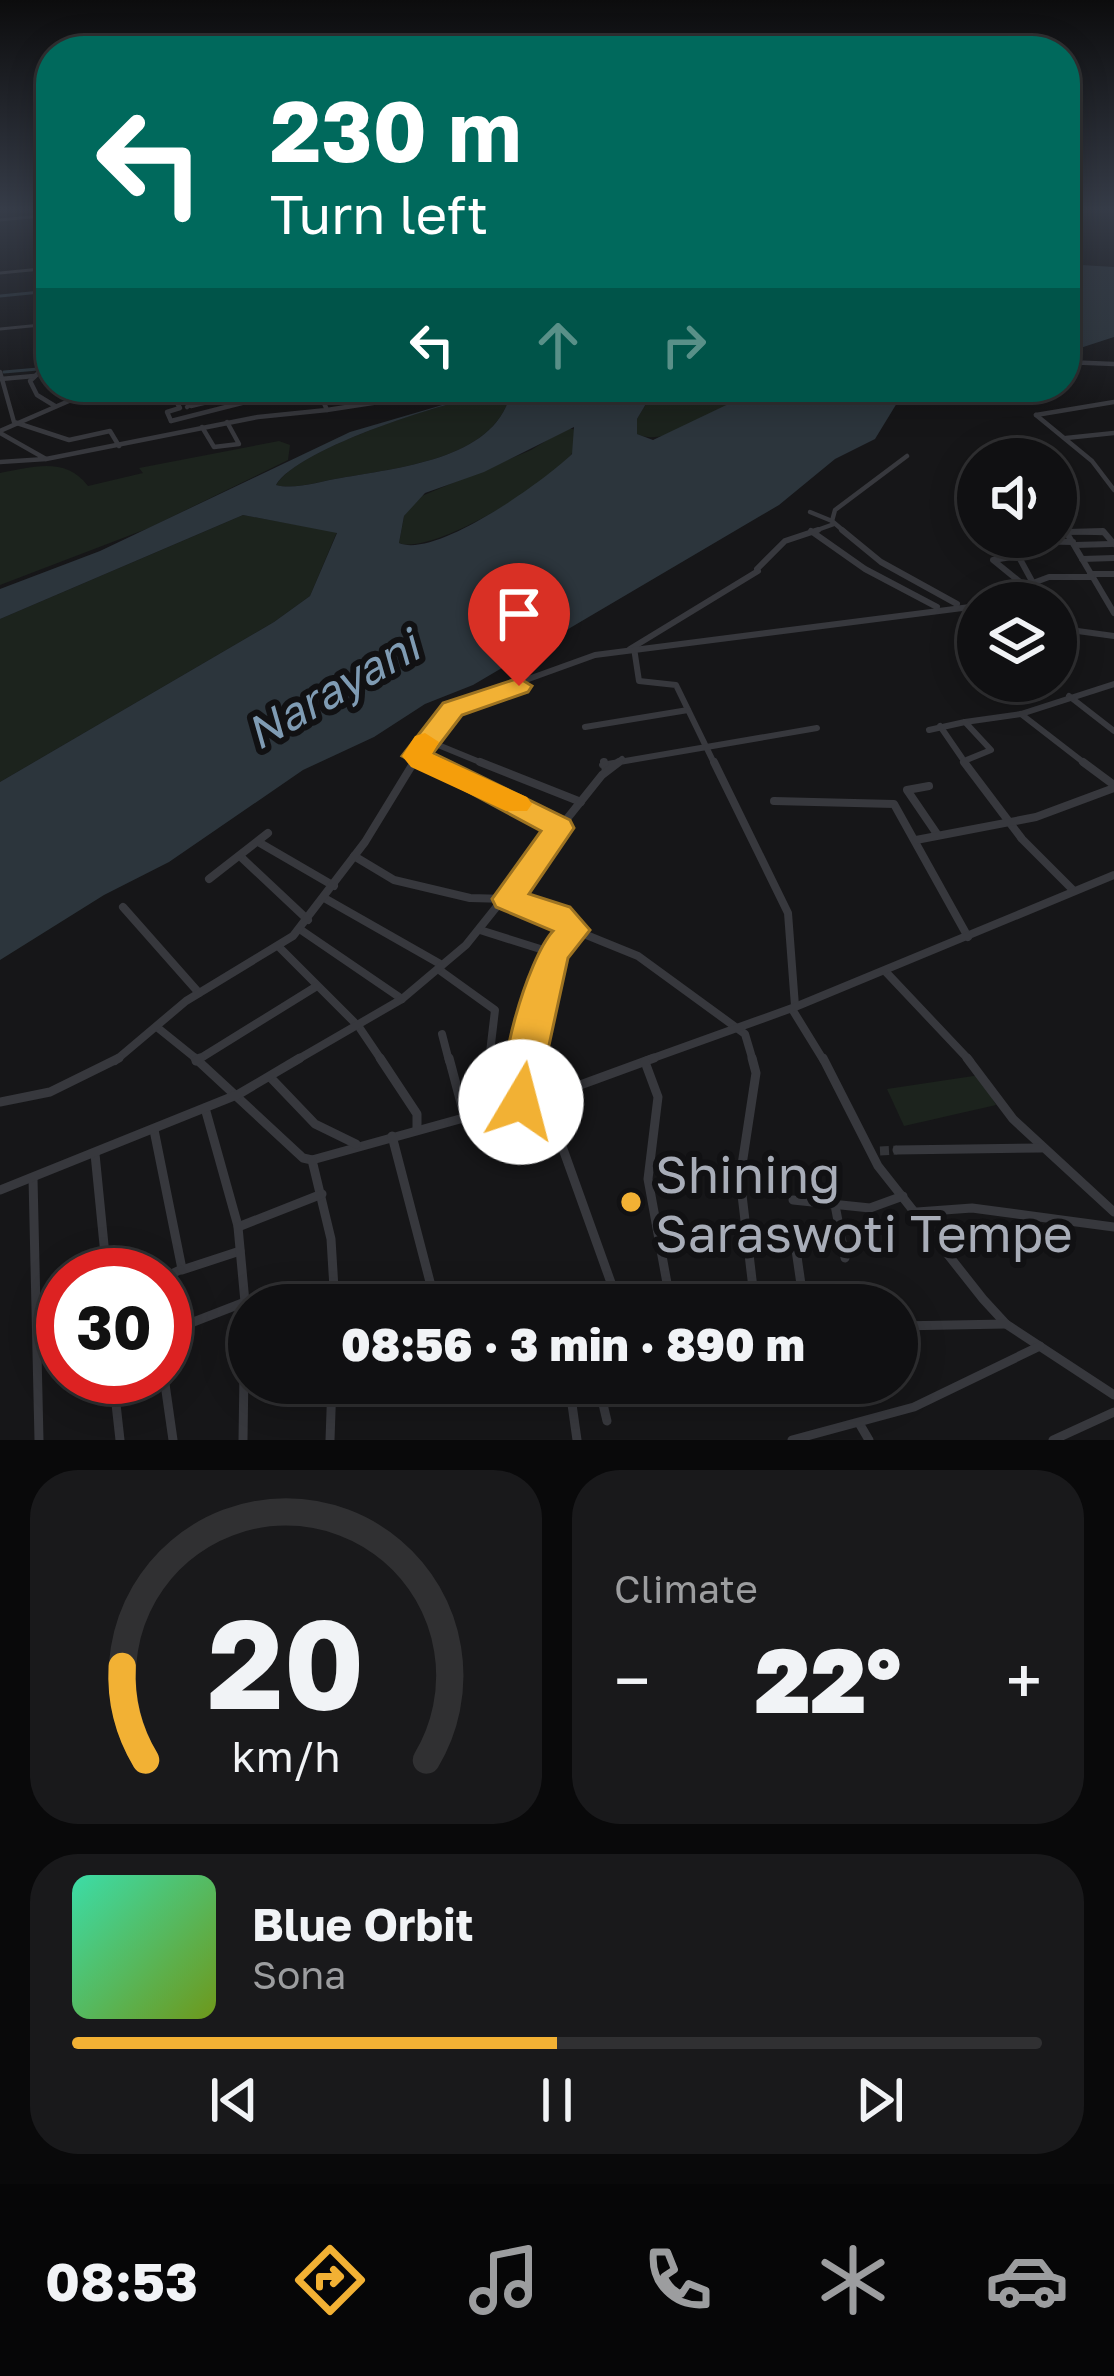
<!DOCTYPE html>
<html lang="en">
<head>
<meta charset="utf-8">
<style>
  body { margin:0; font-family:"Golos Text",sans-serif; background:#19191b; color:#f1f3f6; height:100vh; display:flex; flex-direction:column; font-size:45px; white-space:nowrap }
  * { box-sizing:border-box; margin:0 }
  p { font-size:39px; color:#9c9d9f }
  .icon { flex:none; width:66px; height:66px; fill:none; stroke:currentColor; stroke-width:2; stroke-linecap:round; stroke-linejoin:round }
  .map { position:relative; height:1440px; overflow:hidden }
  .panel { display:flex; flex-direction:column; gap:30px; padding:30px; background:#09090a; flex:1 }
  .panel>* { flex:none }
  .banner { position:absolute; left:36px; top:36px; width:1044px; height:366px; border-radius:48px; box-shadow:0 6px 30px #0003,0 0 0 3px #303032; background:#00695c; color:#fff; overflow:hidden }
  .controls { position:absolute; left:957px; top:438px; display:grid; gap:24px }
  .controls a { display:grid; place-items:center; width:120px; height:120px; border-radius:50%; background:#101012; box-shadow:0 6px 30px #0003,0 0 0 3px #303032; font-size:60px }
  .speed { position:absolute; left:36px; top:1248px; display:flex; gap:24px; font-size:60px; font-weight:700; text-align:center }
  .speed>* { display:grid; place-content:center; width:156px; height:156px; border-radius:50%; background:#101012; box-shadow:0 6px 30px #0003,0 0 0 3px #303032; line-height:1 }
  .speed .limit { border:18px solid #d22; background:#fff; color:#111 }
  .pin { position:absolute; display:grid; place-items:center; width:102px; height:102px; color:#fff; margin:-123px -51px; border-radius:50% 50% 50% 0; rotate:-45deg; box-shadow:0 0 12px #0007 }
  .pin .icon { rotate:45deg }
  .me { position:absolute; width:132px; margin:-66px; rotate:8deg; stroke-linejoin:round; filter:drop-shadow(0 0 9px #0008) }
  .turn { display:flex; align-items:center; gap:42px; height:252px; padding:0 36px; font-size:54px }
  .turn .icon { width:156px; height:156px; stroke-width:2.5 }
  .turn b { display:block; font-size:84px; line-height:102px }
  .lanes { display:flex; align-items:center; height:114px; padding:0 36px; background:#0003; justify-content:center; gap:60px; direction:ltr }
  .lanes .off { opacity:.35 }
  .big { font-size:90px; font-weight:800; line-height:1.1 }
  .panel .widget { flex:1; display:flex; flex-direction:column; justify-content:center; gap:18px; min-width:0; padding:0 42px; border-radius:48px; background:#19191b }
  .panel .dial { align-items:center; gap:0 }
  .dial svg { height:312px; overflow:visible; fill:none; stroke:#303032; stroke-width:7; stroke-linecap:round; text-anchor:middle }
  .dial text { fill:#f1f3f6; stroke:none }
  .song { display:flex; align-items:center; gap:36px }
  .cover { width:144px; height:144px; border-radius:18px; background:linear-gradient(135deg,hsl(160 70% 55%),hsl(80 70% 35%)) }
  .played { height:12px; border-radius:6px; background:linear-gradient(90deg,#f2b134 50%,#303032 50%) }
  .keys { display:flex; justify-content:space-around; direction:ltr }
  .heat { display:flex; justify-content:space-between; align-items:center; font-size:66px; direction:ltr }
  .panel .tiles { flex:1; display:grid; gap:30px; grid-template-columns:1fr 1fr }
  .widget:last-child { grid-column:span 2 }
  .trip { position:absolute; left:228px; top:1284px; width:690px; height:120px; border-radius:60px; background:#101012; box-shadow:0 6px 30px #0003,0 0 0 3px #303032; font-weight:800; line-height:120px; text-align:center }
  .tab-bar { display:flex; height:192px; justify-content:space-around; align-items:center; background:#060607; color:#9c9d9f }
  .tab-bar .icon { width:84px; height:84px }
  .tab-bar .current { color:#f2b134 }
  .tab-bar b { font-size:54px; color:#f1f3f6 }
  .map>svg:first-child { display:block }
</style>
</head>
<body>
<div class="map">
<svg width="1114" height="1440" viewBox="0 0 1114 1440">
  <rect width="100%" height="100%" fill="#161618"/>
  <g fill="#1c231d">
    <path d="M656,387H764C733,402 668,450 637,434V419Z"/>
    <path d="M500,393L510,395C494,460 395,468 341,478C321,481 294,490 276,485C299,447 454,398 500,393Z"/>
    <path d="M567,428L577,430C576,440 576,449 570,456C548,484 431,556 399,543L404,516L417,498L531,450Z"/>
    <path d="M279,441L290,445L288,460L149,528L0,585V473C32,467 66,456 88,486L143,473L139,468Z"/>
    <polygon points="243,515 337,532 310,596 274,622 0,782 0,619"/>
    <polygon points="980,1075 996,1105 904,1126 887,1089"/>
  </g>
  <g fill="#2c353c" fill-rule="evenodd">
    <polygon points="1065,264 1114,267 1114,337 1065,353"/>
    <path d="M504,387H656L637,419V434L653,440L764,387H931L897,403L875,439L835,459L779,505L473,685L425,704L374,737L303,770L169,862L104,895L0,960V782L274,622L310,596L337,533L243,515L0,619V589L100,551L350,432ZM500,393L510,395C494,460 395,468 341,478C321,481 295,490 276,485C297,448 455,398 500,393ZM574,427L572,454C544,481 436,559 399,543L404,516L425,493L484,472Z"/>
  </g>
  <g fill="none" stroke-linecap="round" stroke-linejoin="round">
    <g stroke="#2c353c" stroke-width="3">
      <polyline points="0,296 51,291"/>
      <polyline points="4,372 38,369"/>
    </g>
    <polyline stroke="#333438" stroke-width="9" stroke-dasharray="9 4.5" stroke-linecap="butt" points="880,1151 897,1150"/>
    <g stroke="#37383d" stroke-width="3">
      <polyline points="0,220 51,215"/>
      <polyline points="0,273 51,268"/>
      <polyline points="0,329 51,324"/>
    </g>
    <g stroke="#37383d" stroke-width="4.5">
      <polyline points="51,361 30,381 37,395 55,406"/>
      <polyline points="1065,362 1114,364"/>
      <polyline points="0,372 14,422 69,440 110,431 119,446"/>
      <polyline points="1,379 34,376"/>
      <polyline points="59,387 72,399"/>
      <polyline points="129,387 171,393 180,408 167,412 171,421"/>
      <polyline points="180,387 191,404 187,407"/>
      <polyline points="233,387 233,393"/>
      <polyline points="191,406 224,398 213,387"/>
      <polyline points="327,410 379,402"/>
      <polyline points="1036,415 1092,461 1114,490"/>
      <polyline points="1036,415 1114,402"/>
      <polyline points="171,421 305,387"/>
      <polyline points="202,427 214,447 239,444 227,422"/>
      <polyline points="0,431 101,387"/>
      <polyline points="0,433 46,459 0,462"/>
      <polyline points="1066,438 1114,433"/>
      <polyline points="46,459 258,417 327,410 317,387"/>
      <polyline points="810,512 832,521"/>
      <polyline points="1056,526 1066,533"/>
      <polyline points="1067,532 1104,533"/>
      <polyline points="809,533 834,524"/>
      <polyline points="846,533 832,521 835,510 907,456"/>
    </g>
    <g stroke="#37383d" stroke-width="6">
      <polyline points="842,530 881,562 957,604"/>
      <polyline points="1065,530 1114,613"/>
      <polyline points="811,531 865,569 937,607"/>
      <polyline points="1067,532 1103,531 1114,544"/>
      <polyline points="1023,541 1073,542"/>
      <polyline points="1075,545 1111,544"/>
      <polyline points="1018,556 993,560 1025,586"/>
      <polyline points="1082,559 1114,558"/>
      <polyline points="757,569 785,541 818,530"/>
      <polyline points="1090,574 1114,574"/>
      <polyline points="1033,583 1049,577 1092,577"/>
      <polyline points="985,603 1033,583 1008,537"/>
      <polyline points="1056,628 1114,636"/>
      <polyline points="634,648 639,681 676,685 715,765"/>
      <polyline points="630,649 758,571"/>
      <polyline points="1069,696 1114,731"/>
      <polyline points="1021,714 1087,765"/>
      <polyline points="940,726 962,758"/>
      <polyline points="585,727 688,710"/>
      <polyline points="929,730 965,722"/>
      <polyline points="426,740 487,765"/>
      <polyline points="416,756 433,765"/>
      <polyline points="412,765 436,725 462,703 595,655 978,606"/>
      <polyline points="602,765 817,728"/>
      <polyline points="615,765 622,759"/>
      <polyline points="967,765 964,761 991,750 965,722 1021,714 1114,684"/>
    </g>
    <g stroke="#37383d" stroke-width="8">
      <polyline points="427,762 559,828"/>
      <polyline points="480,762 581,802"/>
      <polyline points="604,762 606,771"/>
      <polyline points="714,762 788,913 795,1006"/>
      <polyline points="964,762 1022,839 1073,890"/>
      <polyline points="1083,762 1114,785"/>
      <polyline points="929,786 907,790 937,834"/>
      <polyline points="774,801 894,804 968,937"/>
      <polyline points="916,840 1036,817 1114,788"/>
      <polyline points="260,843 334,886"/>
      <polyline points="354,856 394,880 470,898 507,899 558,916 574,930 638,956 745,1034 753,1061"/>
      <polyline points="242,858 308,920"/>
      <polyline points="209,879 268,833"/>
      <polyline points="326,899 442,965"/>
      <polyline points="123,907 199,993"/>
      <polyline points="301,930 402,999"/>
      <polyline points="480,930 553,953"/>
      <polyline points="278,946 359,1027 382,1061"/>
      <polyline points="438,969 495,1010 489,1061"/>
      <polyline points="885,971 970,1061"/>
      <polyline points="792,1009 824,1061"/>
      <polyline points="158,1028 199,1061"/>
      <polyline points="442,1034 449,1061"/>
      <polyline points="115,1061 186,1001 293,936 365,842 414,762"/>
      <polyline points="196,1061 317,986"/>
      <polyline points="295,1061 402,999 466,945 602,775 619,762"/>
      <polyline points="524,1061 553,953 574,930"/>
      <polyline points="645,1061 795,1007 1114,875"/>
    </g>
    <g stroke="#37383d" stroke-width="9">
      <polyline points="195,1058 303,1158 312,1160 572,1088 654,1058"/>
      <polyline points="380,1058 417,1114 417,1129"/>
      <polyline points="449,1058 465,1118"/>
      <polyline points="752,1058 756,1073 740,1178 755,1305"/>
      <polyline points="823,1058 878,1166 983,1299 1006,1324 1114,1395"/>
      <polyline points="967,1058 1013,1119 1114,1212"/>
      <polyline points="196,1061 200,1058"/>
      <polyline points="645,1062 658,1097 648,1179 671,1305"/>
      <polyline points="270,1077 315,1124 356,1144"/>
      <polyline points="544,1096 619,1305"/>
      <polyline points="0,1102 50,1092 119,1058"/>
      <polyline points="521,1102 518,1085 525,1058"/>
      <polyline points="205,1108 238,1226"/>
      <polyline points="484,1112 490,1058"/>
      <polyline points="154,1130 182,1269 165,1277"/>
      <polyline points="392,1136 436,1305"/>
      <polyline points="897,1150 1041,1148"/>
      <polyline points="95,1154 107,1275"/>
      <polyline points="312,1160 331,1239 335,1305"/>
      <polyline points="33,1178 39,1440"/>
      <polyline points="0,1190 239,1094 300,1058"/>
      <polyline points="793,1200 870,1208 903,1196"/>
      <polyline points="835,1205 845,1258"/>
      <polyline points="917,1212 972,1208 1114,1227"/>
      <polyline points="794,1236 804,1305"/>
      <polyline points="182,1270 240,1251"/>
      <polyline points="897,1326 1006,1324"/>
      <polyline points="165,1333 245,1302"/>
      <polyline points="113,1377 120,1440"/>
      <polyline points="164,1377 173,1440"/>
      <polyline points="569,1383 577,1440"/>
      <polyline points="598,1383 607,1421"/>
      <polyline points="601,1393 633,1383"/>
      <polyline points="859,1423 869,1440"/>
      <polyline points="243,1440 245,1302 238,1227 322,1194"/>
      <polyline points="330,1440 332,1383"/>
      <polyline points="792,1440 914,1407 1040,1346"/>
      <polyline points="1053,1440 1114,1412"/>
    </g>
  </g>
  <linearGradient id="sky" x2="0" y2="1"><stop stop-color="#0c0c0d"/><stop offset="0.51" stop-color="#363c48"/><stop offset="1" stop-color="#363c48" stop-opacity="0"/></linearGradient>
  <rect width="1114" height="410" fill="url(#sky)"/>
  <path fill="#f2b134" stroke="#9d7322" stroke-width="3" d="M519,678L532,686L528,692L462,715L433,753L570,820L574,828L529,894L570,907L590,930L568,958L534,1114L521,1118L508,1114C491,1079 528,958 553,931L496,907L492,899L541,831L402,756L443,703Z"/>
  <polygon fill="#f59e0b" points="425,733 439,742 432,754 527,797 532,804 527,811 506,811 411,767 402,756 415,736"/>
  <circle fill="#f2b134" stroke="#111113" stroke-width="4.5" cx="631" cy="1202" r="12"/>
  <g text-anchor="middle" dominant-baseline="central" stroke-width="12" stroke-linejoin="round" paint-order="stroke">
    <g font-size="45" font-style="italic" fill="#7f9bb3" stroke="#111113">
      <text transform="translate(332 689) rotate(-30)">Narayani</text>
    </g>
    <g font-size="51" fill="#a8adb8" stroke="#111113" text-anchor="start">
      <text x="655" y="1173">Shining<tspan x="655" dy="59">Saraswoti Tempe</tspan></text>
    </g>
  </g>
</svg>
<div class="controls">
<a><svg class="icon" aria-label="sound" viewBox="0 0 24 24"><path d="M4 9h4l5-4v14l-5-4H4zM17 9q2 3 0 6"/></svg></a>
<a><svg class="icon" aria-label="layers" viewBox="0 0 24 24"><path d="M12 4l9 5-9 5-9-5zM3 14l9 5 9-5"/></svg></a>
</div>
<div class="speed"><div class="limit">30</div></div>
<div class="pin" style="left:519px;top:686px;background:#d93025"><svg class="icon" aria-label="arrive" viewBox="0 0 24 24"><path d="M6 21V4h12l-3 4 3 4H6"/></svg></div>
<svg class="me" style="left:521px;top:1102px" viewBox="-20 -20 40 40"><circle r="19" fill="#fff"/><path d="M0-13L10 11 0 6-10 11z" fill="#f2b134"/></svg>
<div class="trip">08:56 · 3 min · 890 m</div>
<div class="banner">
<div class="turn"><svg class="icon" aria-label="left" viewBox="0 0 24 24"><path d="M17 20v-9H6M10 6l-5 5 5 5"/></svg><div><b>230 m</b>Turn left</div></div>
<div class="lanes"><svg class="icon" aria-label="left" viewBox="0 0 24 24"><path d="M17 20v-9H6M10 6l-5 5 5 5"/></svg><svg class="icon off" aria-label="ahead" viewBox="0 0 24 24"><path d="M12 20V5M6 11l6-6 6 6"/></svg><svg class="icon off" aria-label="right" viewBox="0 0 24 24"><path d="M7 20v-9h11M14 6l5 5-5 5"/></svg></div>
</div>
</div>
<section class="panel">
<div class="tiles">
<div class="widget dial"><svg viewBox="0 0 100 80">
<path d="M14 69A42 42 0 1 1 86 69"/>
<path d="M14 69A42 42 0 0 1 8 45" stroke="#f2b134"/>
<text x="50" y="56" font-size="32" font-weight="700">20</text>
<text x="50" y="72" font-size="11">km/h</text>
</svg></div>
<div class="widget"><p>Climate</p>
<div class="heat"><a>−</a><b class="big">22°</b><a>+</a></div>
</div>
<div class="widget">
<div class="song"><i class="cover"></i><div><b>Blue Orbit</b><p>Sona</p></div></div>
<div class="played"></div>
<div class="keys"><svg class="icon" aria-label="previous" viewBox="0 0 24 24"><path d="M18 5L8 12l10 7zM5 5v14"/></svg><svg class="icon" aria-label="pause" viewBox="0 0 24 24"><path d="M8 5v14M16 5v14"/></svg><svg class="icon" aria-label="next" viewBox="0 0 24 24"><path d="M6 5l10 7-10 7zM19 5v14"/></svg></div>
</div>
</div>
</section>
<nav class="tab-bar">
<b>08:53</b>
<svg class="icon current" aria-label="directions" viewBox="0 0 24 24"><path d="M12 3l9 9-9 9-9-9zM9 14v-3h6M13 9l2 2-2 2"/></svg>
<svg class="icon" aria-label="music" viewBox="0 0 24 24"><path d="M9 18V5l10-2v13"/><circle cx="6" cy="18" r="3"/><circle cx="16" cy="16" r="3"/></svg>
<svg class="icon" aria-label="phone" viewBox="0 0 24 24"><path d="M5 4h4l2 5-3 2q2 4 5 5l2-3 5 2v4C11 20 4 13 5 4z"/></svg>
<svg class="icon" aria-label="climate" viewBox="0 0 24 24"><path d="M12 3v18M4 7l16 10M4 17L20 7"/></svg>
<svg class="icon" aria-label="car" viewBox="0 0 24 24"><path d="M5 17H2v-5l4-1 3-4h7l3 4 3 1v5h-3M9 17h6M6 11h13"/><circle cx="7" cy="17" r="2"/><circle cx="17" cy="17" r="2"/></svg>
</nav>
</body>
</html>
